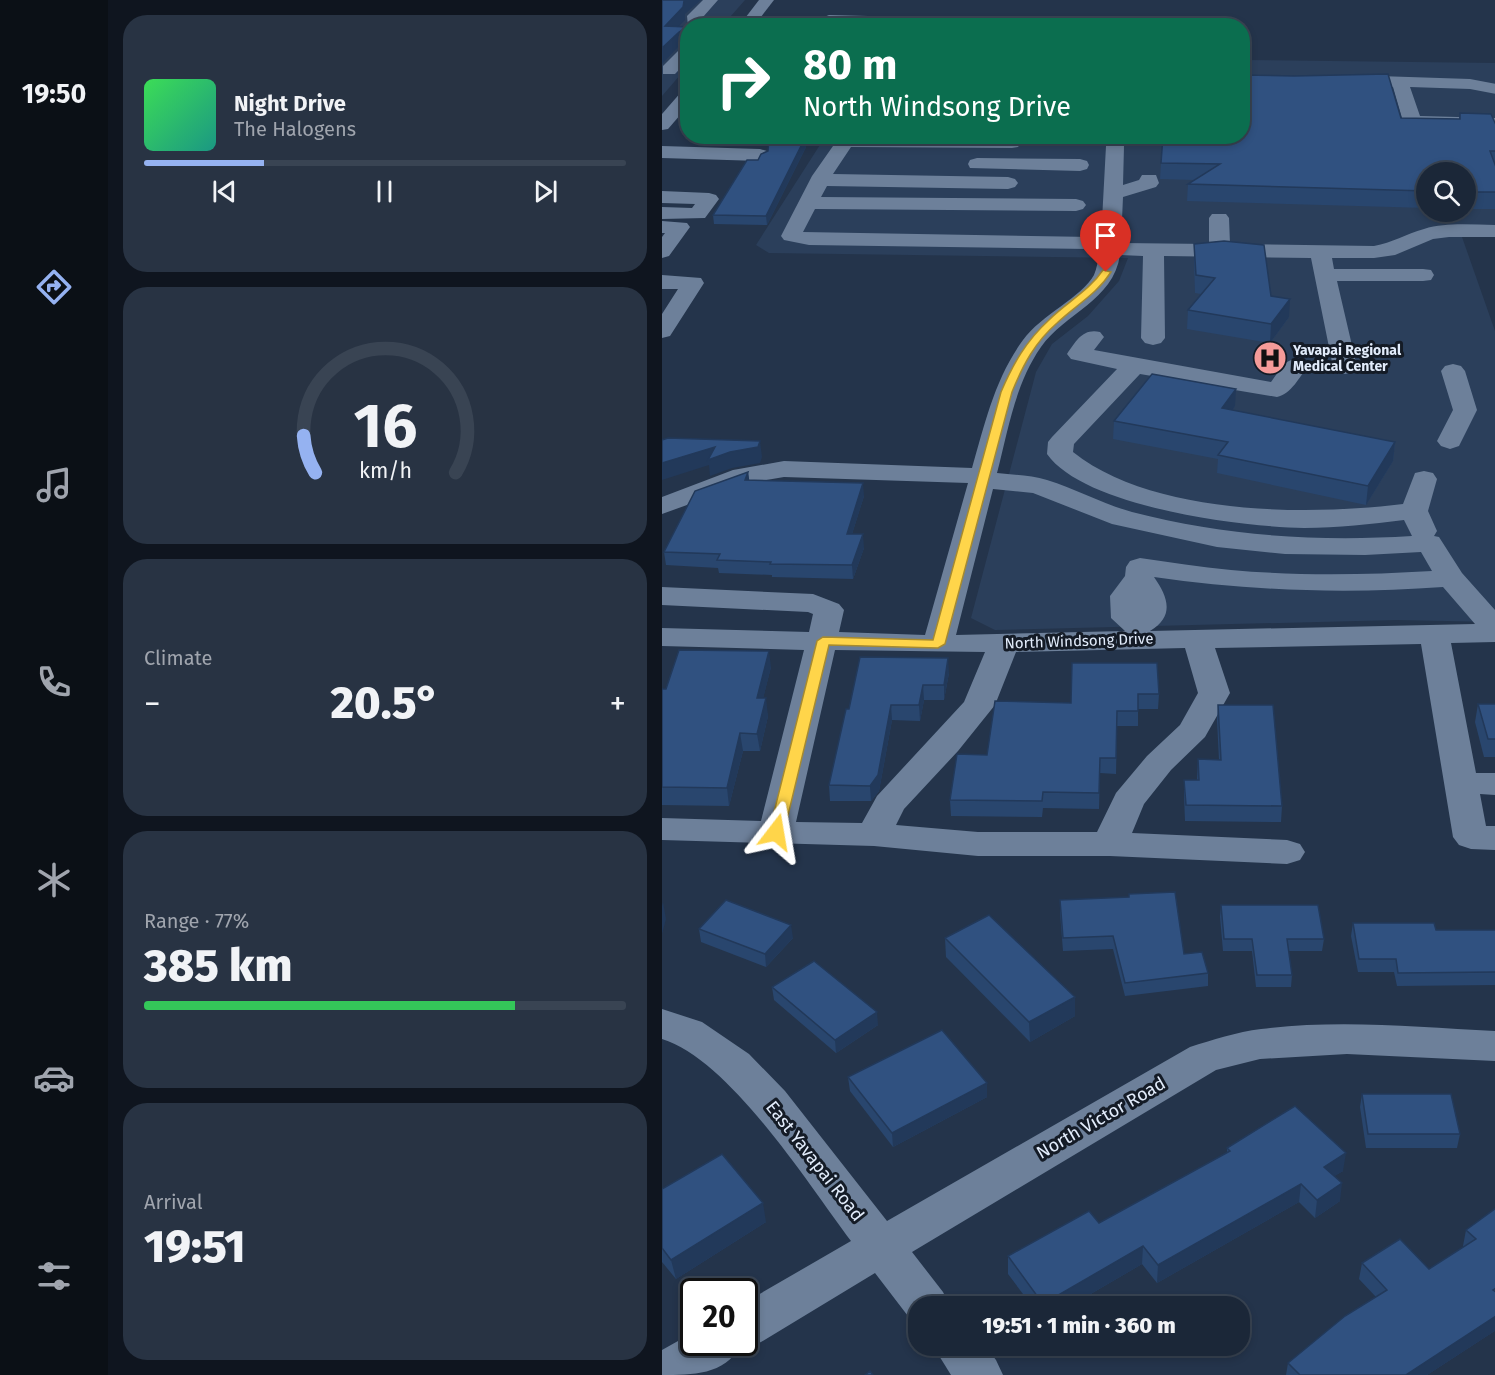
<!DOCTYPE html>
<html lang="en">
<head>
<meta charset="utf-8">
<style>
  body { margin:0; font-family:"Fira Sans",sans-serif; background:#283343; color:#f1f3f6; height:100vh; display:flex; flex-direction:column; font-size:22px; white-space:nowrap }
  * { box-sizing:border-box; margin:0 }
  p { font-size:20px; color:#a0a5ae }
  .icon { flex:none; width:33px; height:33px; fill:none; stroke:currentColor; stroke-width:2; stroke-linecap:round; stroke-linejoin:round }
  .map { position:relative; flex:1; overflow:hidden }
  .drawer { display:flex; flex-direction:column; gap:15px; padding:15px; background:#0f151f; width:554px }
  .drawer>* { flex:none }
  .banner { position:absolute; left:18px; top:18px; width:570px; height:126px; border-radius:24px; box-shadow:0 3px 9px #0003,0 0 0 2px #394453; background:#0b6e4f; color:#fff; overflow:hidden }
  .controls { position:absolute; left:754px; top:162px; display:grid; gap:12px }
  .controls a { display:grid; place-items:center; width:60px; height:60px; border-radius:50%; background:#1b2738; box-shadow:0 3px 9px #0003,0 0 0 2px #394453; font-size:30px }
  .speed { position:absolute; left:18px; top:1278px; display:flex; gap:12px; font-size:30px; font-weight:700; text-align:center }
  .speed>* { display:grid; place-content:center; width:78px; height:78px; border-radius:50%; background:#1b2738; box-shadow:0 3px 9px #0003,0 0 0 2px #394453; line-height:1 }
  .speed .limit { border:3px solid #111; border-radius:9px; background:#fff; color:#111 }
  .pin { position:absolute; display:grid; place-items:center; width:51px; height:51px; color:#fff; margin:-62px -26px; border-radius:50% 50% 50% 0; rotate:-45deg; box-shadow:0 0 6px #0007 }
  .pin .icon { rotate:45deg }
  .me { position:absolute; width:66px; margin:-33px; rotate:14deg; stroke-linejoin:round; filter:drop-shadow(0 0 4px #0008) }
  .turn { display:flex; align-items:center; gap:21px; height:126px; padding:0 24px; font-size:27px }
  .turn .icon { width:78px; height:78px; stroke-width:2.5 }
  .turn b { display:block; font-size:42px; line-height:51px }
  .big { font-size:45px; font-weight:800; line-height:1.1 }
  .drawer .widget { flex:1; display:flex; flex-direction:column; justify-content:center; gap:9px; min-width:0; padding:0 21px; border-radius:24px; background:#283343 }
  .drawer .dial { align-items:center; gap:0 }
  .dial svg { height:156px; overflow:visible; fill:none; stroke:#394453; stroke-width:7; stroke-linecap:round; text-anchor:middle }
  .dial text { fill:#f1f3f6; stroke:none }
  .song { display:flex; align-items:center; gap:18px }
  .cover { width:72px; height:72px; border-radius:9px; background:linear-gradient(135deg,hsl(130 70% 55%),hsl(170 70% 35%)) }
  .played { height:6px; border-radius:3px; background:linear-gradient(90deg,#95b2f1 25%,#394453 25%) }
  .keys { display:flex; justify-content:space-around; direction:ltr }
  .heat { display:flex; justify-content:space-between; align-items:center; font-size:33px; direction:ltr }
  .charge { height:9px; border-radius:4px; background:linear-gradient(90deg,#34c759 77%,#394453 0) }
  .trip { position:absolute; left:246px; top:1296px; width:342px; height:60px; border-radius:24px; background:#1b2738; box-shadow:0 3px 9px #0003,0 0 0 2px #394453; font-weight:800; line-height:60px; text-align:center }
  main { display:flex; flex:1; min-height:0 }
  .menu { display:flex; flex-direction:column; width:108px; justify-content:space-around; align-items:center; background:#0b1016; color:#a0a5ae }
  .menu .icon { width:42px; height:42px }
  .menu .selected { color:#95b2f1 }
  .menu b { font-size:27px; color:#f1f3f6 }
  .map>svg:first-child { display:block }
</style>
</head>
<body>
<main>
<nav class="menu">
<b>19:50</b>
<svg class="icon selected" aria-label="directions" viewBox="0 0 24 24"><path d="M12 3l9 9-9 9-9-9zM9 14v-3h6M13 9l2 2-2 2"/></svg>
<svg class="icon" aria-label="music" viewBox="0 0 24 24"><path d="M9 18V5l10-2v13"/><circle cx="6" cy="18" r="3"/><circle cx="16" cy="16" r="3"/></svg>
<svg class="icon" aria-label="phone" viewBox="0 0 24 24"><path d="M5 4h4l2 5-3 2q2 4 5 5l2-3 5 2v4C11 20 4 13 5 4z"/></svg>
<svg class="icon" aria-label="climate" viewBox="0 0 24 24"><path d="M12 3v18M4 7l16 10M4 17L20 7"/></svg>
<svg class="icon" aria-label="car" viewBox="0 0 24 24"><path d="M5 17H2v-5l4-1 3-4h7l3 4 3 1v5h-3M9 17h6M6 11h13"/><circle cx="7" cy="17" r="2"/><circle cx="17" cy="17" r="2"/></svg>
<svg class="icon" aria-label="filters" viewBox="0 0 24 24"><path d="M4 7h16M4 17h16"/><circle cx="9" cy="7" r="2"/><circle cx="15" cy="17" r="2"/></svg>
</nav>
<section class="drawer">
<div class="widget">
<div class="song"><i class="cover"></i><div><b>Night Drive</b><p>The Halogens</p></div></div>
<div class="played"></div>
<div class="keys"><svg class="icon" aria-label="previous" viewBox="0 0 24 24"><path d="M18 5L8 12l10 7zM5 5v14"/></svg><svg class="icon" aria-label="pause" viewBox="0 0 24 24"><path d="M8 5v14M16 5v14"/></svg><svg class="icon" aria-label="next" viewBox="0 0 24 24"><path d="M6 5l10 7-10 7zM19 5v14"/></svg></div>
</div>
<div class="widget dial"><svg viewBox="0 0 100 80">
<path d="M14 69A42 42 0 1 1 86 69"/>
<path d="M14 69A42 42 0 0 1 8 50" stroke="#95b2f1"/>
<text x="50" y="56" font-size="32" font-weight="700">16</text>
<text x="50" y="72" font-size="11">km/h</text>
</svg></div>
<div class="widget"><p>Climate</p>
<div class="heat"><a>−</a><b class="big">20.5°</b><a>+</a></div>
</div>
<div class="widget"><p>Range · 77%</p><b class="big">385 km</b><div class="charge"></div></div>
<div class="widget"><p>Arrival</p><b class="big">19:51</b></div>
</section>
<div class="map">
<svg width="834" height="1375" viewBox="0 0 834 1375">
  <rect width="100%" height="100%" fill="#24344b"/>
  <g fill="#2b3f5b" fill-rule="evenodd">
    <polygon points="0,0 83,0 61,25 26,26 25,67 0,96"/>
    <path d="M581,60L833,63V237H800L833,331V622L735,620L333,630L309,618L374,372L390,344L426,316L457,281L466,258L107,253L94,245L163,137L580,136ZM765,172H804V212H765Z"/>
  </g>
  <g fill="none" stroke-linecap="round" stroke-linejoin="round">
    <g fill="#6d809a" fill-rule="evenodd">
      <polygon points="41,0 56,0 41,17 42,26 26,26 25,16"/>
      <polygon points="97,0 112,0 92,26 77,26"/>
      <polygon points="167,15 206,16 214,21 211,26 156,26 162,17"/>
      <polygon points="26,45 26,60 13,74 1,74 1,66 20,47"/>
      <polygon points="686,75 808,79 834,84 834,94 808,89 748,87 758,116 834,118 834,128 749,125 740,118 731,87 680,84 678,80"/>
      <polygon points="26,90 26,106 6,129 0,130 0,114 20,91"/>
      <path d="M178,136L356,139L359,143L356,147L350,148L189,147L171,174L346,177L353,179L356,183L353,187L346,189L165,186L159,197L414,199L421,201L424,205L421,209L414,211L153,209L141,232L430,237L439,239L444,146L437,136H496L493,140L462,146L461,185L477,180L480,175H494L497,183L494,187L461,197L459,243L547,244V218L550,214H564L567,218L568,244L712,246C730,243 744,234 762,229C785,222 810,225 834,225V237H787L771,239L733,255L712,258H670L672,269H761L769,270L772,275L769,280L761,281H675L695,367L691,372L683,374L675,372L671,367L649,258L502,256L503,338L499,343L491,345L483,343L479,338L481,256L458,255C451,301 403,313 379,347C353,384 346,431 335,473C351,475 369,475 385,480C414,489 441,504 470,512C563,536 655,542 750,536L742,520C709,524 676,528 642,528C580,527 422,507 385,454L386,442L390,437L455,369L409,359L405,354C414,341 421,328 438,332L442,337L432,350L609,382C619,369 624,355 642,360L646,365C638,377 629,394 615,397L478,374L412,444L411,452C490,515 644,516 741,504L753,473L762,471L771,473L775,479L766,511L775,531L772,536L777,537L800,573L834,611V642L789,643L814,773H834V795L818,794L824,826H834V850L809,849L797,845L791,837L759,644L553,648L568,693L543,737L509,770L482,804L470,833L625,840L638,844L643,852L638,860L625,864L448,856H316L212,846L0,840V818L99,821L142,650L0,646V628L147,632L151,614L146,612L0,605V587L151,594L177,604L182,610L177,632L263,635L306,483L122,477L86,483L0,514V497L71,470L122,461L310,468C323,423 333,378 361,340C379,315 420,297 432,275C435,268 436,260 438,252L428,249L147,245L122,240L119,236L150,176ZM331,489L371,493L450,524L555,547L623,554L703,555L759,552L770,571C703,575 635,576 569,570C538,567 508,562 478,558L468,561L464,567L463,576L448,596L449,618L463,631L294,635ZM492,577C588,591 684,594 781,587L813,624L488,631C513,616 506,597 492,577ZM523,648L536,693L518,725L485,756L454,793L435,832H316L234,825L242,809L296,751L333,705L354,652ZM173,650L323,652L302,702L215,796L200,823L134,822Z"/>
      <polygon points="0,146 98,149 105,151 107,155 105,159 98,161 0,158"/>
      <polygon points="315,158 418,159 425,161 427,165 425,169 418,171 308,168 306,164 308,160"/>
      <polygon points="0,191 47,193 54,195 57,199 43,218 0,219 0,207 30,208 33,204 0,203"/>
      <polygon points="0,221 25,223 28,227 7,256 0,258 0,237 3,233 0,233"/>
      <polygon points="0,275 39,278 42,283 8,336 0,338 0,314 16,289 0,289"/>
      <polygon points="791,364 799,366 803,371 815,410 797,446 788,449 779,446 775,441 791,410 779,371 783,366"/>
      <path d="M0,1009L40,1022L87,1054L123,1091L225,1221L528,1047C550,1040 575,1032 599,1029C676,1019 756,1027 834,1031V1061L685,1054L598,1059L554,1070L250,1252L281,1292L288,1306H256V1323L249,1320L213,1273L99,1342L82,1348L78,1346C63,1375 30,1375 0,1375V1350L32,1332V1342H82V1303L189,1241C146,1184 68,1060 0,1039Z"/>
      <polygon points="271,1346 323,1346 334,1360 341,1375 289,1375"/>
    </g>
  </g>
  <g fill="#29466e">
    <polygon points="798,113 834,125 834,209 804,209 804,172 765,172 765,208 525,201 526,184 533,180 498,179 499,163 739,118 797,119"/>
    <polygon points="143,138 144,147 105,225 52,224 51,215 96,160"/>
    <polygon points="532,244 609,296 627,317 608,343 525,329 526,310 539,294 533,293 532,262"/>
    <polygon points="573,406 570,410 733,442 731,461 704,505 555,473 556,459 451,439 452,421"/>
    <polygon points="86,472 87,480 202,496 190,534 202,548 191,579 110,577 110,575 57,573 56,568 4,565 2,552"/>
    <polygon points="410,663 497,694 496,709 476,709 476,726 455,726 454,774 438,773 437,809 381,808 380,817 289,816 288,800 325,755 409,703"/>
    <polygon points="109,667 101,698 106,716 98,751 81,751 67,806 0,805 0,689 4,689"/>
    <polygon points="287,673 282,700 262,700 258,721 230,720 217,791 209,801 168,801 167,785 187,709"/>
    <polygon points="816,704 834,704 834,757 822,757 813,722"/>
    <polygon points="556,705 620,806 619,822 523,821 522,796 522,780 535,780 536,759 557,760 555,720"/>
    <polygon points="467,894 522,954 546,973 546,986 463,996 451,949 401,951 398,913 398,900 467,897"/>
    <polygon points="559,905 662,939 660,951 627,951 630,975 629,987 594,987 590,951 561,951 558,917"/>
    <polygon points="691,923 774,930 834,930 834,985 735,986 732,972 696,972 689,936"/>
    <polygon points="37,929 131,938 104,967 39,942"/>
    <polygon points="283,938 413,1016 368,1042 284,957"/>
    <polygon points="110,987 216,1025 174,1053 112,1000"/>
    <polygon points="186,1077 325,1097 231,1147 188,1091"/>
    <polygon points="700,1094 798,1134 795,1148 704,1148 698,1107"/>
    <polygon points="565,1148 681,1171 672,1176 678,1201 653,1218 637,1202 495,1283 480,1264 408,1306 370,1306 346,1274 346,1256 437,1223 565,1153"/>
    <polygon points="0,1189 104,1222 14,1279 0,1262"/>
    <polygon points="834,1208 834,1330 765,1375 624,1375 626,1363 714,1297 697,1279 700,1263 767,1269 802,1247 801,1246 804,1230"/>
  </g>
  <g fill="#22395a">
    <polygon points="23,0 39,0 23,14 23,20 4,39 3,26"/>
    <polygon points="26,27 26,41 18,45 0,64 0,48 17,32"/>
    <polygon points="143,138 144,147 105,225 104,216"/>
    <polygon points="628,299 627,317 608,343 609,324"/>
    <polygon points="574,389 573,406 559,426 560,408"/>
    <polygon points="98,441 100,457 98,463 70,468 48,476 47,465 0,480 0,463 53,447"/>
    <polygon points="733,442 731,461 704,505 706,486"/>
    <polygon points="86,472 88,485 83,480"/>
    <polygon points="201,483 202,496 186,547 185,534"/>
    <polygon points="201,534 202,548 191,579 190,565"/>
    <polygon points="107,651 109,667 97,715 95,698"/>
    <polygon points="286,658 287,673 282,700 282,685"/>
    <polygon points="261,685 262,700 258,721 257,705"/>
    <polygon points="104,698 106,716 98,751 95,734"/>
    <polygon points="229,705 230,720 217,791 209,801 208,786"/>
    <polygon points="78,733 81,751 67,806 65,788"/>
    <polygon points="1,902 4,919 0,934 0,906"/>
    <polygon points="129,925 131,938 104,967 103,954"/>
    <polygon points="413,997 413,1016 368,1042 367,1022"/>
    <polygon points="215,1012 216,1025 174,1053 173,1040"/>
    <polygon points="325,1083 325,1097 231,1147 230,1133"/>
    <polygon points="684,1153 681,1171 660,1184 662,1167"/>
    <polygon points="680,1183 678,1201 653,1218 655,1200"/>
    <polygon points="639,1184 637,1202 495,1283 496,1265"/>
    <polygon points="101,1203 104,1222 14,1279 9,1260"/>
    <polygon points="481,1246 480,1264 408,1306 381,1306 381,1304"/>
    <polygon points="834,1316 834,1330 765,1375 744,1375"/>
  </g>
  <g fill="#305180" stroke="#22395a" stroke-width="1.5">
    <polygon points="0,0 23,0 22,1 21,7 3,26 26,27 17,32 0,48"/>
    <polygon points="726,74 739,118 798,119 798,113 829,114 834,125 834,151 828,151 834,167 834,192 804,192 804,172 765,172 765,191 526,184 558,164 499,163 501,136 580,136 580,75 632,76"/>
    <polygon points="107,138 143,138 104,216 51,215 85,160 96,160 99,154 106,151"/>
    <polygon points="562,241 602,245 609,296 628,299 609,324 526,310 553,278 534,275 532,244"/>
    <polygon points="490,374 574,389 560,408 733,442 706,486 556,455 566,442 452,421"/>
    <polygon points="6,438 98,441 96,447 68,452 46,460 53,447 0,463 0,440"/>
    <polygon points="86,472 83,480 201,483 185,534 201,534 190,565 108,564 109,562 55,560 58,554 2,552 33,491"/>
    <polygon points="17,650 107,651 95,698 104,698 95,734 78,733 65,788 0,787 0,689 4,689"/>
    <polygon points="198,657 286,658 282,685 261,685 257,705 229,705 216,775 208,786 167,785 184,709 187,709"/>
    <polygon points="410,663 495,663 497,694 476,694 476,711 455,711 454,758 438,758 437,793 381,792 380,801 288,800 295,754 325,755 333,701 409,703"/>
    <polygon points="816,704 834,704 834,739 826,739"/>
    <polygon points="556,705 611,705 620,806 524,805 522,780 537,780 536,759 559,760"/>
    <polygon points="513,892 522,954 540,952 546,973 463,983 451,936 401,938 398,900 467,897 467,894"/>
    <polygon points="64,900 129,925 103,954 37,929"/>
    <polygon points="559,905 656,905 662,939 625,939 630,975 595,975 590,939 562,939"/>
    <polygon points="327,915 413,997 367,1022 283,938"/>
    <polygon points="691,923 772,923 774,930 834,930 834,972 736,973 734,959 697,959"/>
    <polygon points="152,961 215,1012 173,1040 110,987"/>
    <polygon points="280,1030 325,1083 230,1133 186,1077"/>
    <polygon points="700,1094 789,1094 798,1134 706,1134"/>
    <polygon points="633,1106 684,1153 662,1167 680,1183 655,1200 639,1184 496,1265 481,1246 381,1304 346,1256 427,1211 437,1223 568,1151 565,1148"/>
    <polygon points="60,1154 101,1203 9,1260 0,1248 0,1189"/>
    <polygon points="834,1208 834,1288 831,1290 834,1292 834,1316 744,1375 638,1375 626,1363 683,1316 725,1290 700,1263 738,1239 767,1269 814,1239 804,1230"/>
    <polygon points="208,1371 211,1375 203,1375"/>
  </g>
  <path fill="#ffd54a" stroke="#a68a30" stroke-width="1.5" d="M441,270L449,272C435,294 414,305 395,323C373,342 361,365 350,392L283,644L276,648L167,645L122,832L120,836H109L107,832L155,641L161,637L271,640L339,392C351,364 364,341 387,320C405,302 427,291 441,270Z"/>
  <defs>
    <g id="hospital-disc" transform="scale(1.725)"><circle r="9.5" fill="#f59b99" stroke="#141b26"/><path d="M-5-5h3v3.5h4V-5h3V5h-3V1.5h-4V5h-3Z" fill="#111"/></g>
  </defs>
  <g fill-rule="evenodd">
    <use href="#hospital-disc" x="608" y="358"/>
  </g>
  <g text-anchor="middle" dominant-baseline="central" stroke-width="6" stroke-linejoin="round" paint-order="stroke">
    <g font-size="14" font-weight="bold" fill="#e2ecfb" stroke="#141b26" text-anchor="start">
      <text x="631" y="350">Yavapai Regional<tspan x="631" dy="16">Medical Center</tspan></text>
    </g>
    <g font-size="15" fill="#e2ecfb" stroke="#141b26">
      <text transform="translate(417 641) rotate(-2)">North Windsong Drive</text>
    </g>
    <g font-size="18" fill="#e2ecfb" stroke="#141b26">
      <text transform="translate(439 1118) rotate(-30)">North Victor Road</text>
      <text transform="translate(153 1161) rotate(52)">East Yavapai Road</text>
    </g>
  </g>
</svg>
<div class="controls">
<a><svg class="icon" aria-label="search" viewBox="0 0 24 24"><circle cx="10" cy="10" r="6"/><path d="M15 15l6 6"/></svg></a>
</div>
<div class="speed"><div class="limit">20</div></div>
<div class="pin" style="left:444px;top:272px;background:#d93025"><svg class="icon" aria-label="arrive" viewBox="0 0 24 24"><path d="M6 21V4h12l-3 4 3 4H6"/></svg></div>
<svg class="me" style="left:114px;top:832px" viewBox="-20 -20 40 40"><path d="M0-17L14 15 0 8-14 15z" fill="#ffd54a" stroke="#fff" stroke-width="4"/></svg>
<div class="trip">19:51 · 1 min · 360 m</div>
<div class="banner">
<div class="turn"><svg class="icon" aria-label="right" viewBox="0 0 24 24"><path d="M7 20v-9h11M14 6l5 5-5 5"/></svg><div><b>80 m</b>North Windsong Drive</div></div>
</div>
</div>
</main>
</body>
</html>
